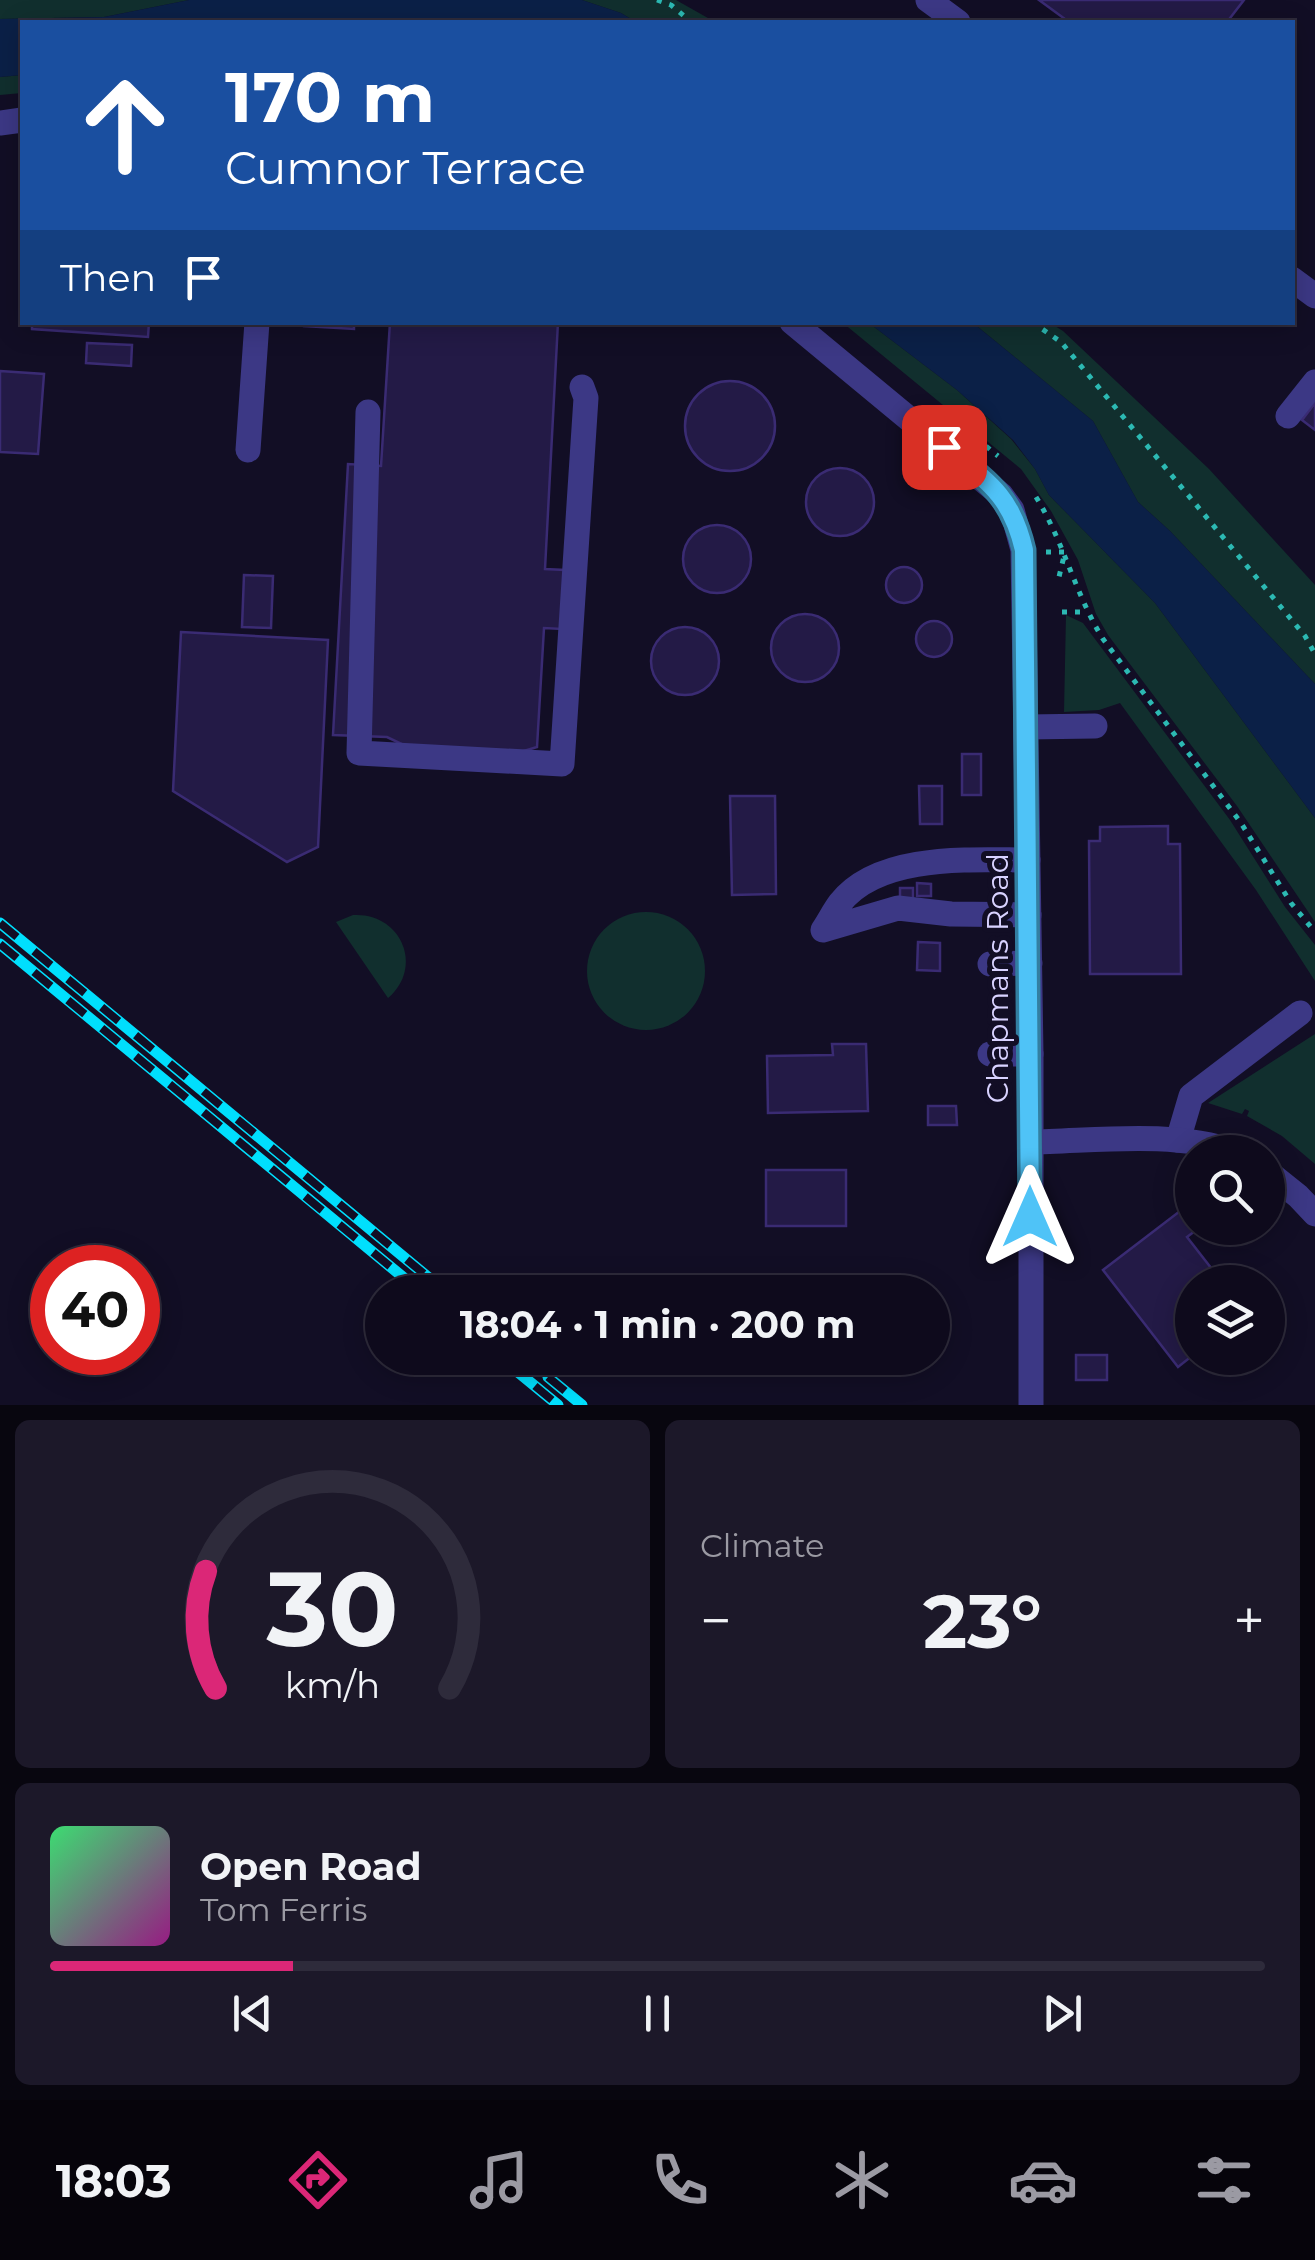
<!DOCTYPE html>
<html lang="en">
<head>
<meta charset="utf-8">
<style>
  body { margin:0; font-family:Montserrat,sans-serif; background:#1c1829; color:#f1f3f6; height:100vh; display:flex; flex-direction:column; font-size:38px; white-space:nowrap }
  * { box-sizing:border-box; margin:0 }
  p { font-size:32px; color:#9b9aa3 }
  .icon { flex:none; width:55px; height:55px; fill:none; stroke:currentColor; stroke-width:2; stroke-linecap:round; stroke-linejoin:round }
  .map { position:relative; height:1405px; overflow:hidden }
  .panel { display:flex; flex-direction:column; gap:15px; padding:15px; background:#08060f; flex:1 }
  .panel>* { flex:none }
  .banner { position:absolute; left:20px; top:20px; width:1275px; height:305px; border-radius:0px; box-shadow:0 5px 25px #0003,0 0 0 2px #2e2b3b; background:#1a4fa0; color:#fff; overflow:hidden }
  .tools { position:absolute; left:1175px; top:1135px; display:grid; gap:20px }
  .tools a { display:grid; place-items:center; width:110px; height:110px; border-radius:50%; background:#0e0a1c; box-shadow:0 5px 25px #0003,0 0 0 2px #2e2b3b; font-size:50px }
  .speed { position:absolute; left:30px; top:1245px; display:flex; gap:20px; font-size:50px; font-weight:700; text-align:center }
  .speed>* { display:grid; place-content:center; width:130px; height:130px; border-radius:50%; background:#0e0a1c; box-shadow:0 5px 25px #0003,0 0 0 2px #2e2b3b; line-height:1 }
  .speed .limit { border:15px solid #d22; background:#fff; color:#111 }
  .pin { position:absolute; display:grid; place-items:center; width:85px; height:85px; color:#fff; margin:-42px; border-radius:20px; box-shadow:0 5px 15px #0006 }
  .me { position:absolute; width:110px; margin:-55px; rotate:0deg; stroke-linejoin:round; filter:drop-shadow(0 0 8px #0008) }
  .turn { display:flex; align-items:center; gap:35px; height:210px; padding:0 40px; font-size:45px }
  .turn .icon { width:130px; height:130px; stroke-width:2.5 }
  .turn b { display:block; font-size:70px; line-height:85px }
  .then { display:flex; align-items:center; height:95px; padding:0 40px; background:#0003; gap:20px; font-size:38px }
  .big { font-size:75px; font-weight:700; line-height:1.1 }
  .panel .widget { flex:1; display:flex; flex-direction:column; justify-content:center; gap:15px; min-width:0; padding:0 35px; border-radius:15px; background:#1c1829 }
  .panel .dial { align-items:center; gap:0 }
  .dial svg { height:260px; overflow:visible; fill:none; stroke:#2e2b3b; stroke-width:7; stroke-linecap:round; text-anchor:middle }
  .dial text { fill:#f1f3f6; stroke:none }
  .song { display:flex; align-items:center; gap:30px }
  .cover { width:120px; height:120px; border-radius:15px; background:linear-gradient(135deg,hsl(140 70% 55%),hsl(310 70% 35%)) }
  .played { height:10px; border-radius:5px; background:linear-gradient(90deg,#db2777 20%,#2e2b3b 20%) }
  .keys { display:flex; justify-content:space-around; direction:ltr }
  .heat { display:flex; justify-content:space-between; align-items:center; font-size:55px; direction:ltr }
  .panel .tiles { flex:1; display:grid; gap:15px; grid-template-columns:1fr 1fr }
  .widget:last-child { grid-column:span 2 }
  .trip { position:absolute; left:365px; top:1275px; width:585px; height:100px; border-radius:50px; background:#0e0a1c; box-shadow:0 5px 25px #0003,0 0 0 2px #2e2b3b; font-weight:700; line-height:100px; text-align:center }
  .tab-bar { display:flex; height:160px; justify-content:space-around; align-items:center; background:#06040b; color:#9b9aa3 }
  .tab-bar .icon { width:70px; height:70px }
  .tab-bar .active { color:#db2777 }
  .tab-bar b { font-size:45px; color:#f1f3f6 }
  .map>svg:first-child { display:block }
</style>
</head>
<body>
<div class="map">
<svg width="1315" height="1405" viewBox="0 0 1315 1405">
  <rect width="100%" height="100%" fill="#120e25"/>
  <g fill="#112f2e">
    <polygon points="0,0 189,0 104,17 0,19"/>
    <polygon points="582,0 676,0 715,22 636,22 621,13"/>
    <polygon points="22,75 22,93 0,95 0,77"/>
    <polygon points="843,323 869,323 957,390 1011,439 1035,469 1049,495 1155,603 1315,818 1315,922 1237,806 1108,635 1096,614 1078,560 1051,511 1021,469"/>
    <polygon points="973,323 1050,323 1063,331 1209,469 1315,585 1315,684 1170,531 1138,502 1093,421"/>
    <polygon points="1066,615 1083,623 1230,820 1285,907 1315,945 1315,981 1256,890 1120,703 1099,710 1064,712"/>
    <circle cx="646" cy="971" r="59"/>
    <path d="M353,915C400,912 425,966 388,998L336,922Z"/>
    <polygon points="1315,1034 1315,1164 1282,1136 1247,1116 1249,1111 1245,1109 1242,1114 1208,1103"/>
  </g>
  <g fill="#0b2047">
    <polygon points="189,0 582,0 621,13 636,22 22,22 22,75 0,77 0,19 104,17"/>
    <polygon points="869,323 973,323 1093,421 1138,502 1170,531 1315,684 1315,818 1155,603 1049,495 1035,469 1013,440 957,390"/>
  </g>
  <g fill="#231a46" stroke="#3a2b73" stroke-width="2.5">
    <polygon points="1039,0 1244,0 1227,22 1069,22"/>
    <polygon points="32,322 149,322 148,337 32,329"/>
    <polygon points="304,322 354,322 354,329 304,326"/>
    <polygon points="390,322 558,322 545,569 565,570 562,629 544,628 537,747 514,754 412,749 387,737 333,735 348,464 381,466"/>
    <polygon points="87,343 132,345 131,366 86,363"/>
    <polygon points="0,371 44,374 38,454 0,452"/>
    <circle cx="730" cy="426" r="45"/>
    <polygon points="1315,403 1315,430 1302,420"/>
    <circle cx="840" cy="502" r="34"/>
    <circle cx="717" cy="559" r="34"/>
    <circle cx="904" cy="585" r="18"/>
    <polygon points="244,575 273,576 271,628 242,627"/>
    <circle cx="805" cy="648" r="34"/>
    <circle cx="934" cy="639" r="18"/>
    <circle cx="685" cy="661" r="34"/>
    <polygon points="181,632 328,640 318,847 287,862 173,791"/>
    <rect x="962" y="754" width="19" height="41"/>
    <polygon points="919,786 942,786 942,824 920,824"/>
    <polygon points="730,796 775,796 776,894 732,895"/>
    <polygon points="1168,826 1168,844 1180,844 1181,974 1090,974 1089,841 1100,841 1100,827"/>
    <polygon points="917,883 931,884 931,896 917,896"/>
    <polygon points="900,888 913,888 913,902 900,901"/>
    <polygon points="918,942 940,943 940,971 917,970"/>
    <polygon points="832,1044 866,1044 868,1111 768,1113 767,1056 833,1055"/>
    <polygon points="928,1106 956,1106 957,1125 928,1125"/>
    <rect x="766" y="1170" width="80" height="56"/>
    <polygon points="1184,1208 1192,1220 1192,1228 1199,1228 1187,1237 1222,1282 1192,1282 1192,1356 1178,1367 1103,1270"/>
    <rect x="1076" y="1355" width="31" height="25"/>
  </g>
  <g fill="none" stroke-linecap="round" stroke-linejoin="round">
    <g stroke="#2cb9b3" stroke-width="5" stroke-dasharray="5 8" stroke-linecap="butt">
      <polyline points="657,0 671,5 691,22"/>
      <polyline points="1032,322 1061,342 1305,636 1315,654"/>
      <polyline points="976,438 998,456"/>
      <path d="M1036,497C1064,542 1075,594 1103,639L1241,823L1291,903L1315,932"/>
      <polyline points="1046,552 1065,552 1058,581"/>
      <polyline points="1062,612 1087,612"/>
    </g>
    <g stroke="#3c3885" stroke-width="25">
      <polyline points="928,0 958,22"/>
      <polyline points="0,123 22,120"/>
      <polyline points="1292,279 1315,296"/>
      <polyline points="792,322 1001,495 1012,510 1023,550 1031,1054 1031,1405"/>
      <polyline points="368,412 359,753 562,764 586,398 582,387"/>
      <polyline points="1288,416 1315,382"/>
      <polyline points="248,450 257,322"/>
      <polyline points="1027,727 1095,726"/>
      <path d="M1028,860C972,860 879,853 840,903C834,911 829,921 823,930L898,908L951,914L1029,915"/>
      <polyline points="990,964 1030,963"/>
      <polyline points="990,1054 1031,1054"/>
      <polyline points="1178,1140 1191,1096 1300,1013"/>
      <path d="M1030,1142C1097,1141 1171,1130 1235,1152"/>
      <polyline points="1268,1172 1298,1196 1315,1214"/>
    </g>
    <g stroke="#00dffd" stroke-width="11">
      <g id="rail">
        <polyline points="0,923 446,1292"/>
        <polyline points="0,944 421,1292"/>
        <polyline points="501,1358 558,1405"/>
        <polyline points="548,1377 582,1405"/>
      </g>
    </g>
    <use href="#rail" stroke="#120e25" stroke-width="8" stroke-dasharray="22" stroke-linecap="butt"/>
  </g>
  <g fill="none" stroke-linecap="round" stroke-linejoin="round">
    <g stroke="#337fa1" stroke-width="25">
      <path id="route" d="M944,447C987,481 1011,494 1024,550L1030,1217"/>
    </g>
    <use href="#route" stroke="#4fc3f7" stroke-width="18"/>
  </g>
  <g text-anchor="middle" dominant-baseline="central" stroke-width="10" stroke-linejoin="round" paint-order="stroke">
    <g font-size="30" fill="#d8d2ff" stroke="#120e25">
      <text transform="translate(997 978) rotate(-90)">Chapmans Road</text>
    </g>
  </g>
</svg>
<div class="tools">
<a><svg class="icon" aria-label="search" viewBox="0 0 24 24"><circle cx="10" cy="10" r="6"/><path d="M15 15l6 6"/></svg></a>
<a><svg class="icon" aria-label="layers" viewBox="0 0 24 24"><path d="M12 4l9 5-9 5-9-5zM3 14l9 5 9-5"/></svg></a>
</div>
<div class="speed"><div class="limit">40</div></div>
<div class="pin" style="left:944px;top:447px;background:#d93025"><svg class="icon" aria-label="arrive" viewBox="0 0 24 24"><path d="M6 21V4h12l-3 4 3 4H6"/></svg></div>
<svg class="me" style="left:1030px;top:1217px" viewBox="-20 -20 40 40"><path d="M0-17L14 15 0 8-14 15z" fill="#4fc3f7" stroke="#fff" stroke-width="4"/></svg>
<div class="trip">18:04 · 1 min · 200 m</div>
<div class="banner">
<div class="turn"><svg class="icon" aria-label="ahead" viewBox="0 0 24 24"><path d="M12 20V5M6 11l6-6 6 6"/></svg><div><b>170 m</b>Cumnor Terrace</div></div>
<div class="then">Then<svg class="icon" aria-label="arrive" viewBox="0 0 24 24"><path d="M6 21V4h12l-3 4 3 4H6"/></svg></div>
</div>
</div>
<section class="panel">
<div class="tiles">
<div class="widget dial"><svg viewBox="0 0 100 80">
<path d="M14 69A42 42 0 1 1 86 69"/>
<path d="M14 69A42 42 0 0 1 11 33" stroke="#db2777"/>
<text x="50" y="56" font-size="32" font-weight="700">30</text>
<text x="50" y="72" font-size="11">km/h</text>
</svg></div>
<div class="widget"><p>Climate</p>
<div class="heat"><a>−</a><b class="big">23°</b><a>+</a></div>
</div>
<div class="widget">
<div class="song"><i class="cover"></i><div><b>Open Road</b><p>Tom Ferris</p></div></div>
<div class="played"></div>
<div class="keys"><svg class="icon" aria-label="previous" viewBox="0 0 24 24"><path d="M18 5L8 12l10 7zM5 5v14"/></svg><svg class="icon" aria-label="pause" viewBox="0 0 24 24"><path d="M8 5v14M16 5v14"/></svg><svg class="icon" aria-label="next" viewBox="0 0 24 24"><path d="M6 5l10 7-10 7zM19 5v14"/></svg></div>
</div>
</div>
</section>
<nav class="tab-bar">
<b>18:03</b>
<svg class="icon active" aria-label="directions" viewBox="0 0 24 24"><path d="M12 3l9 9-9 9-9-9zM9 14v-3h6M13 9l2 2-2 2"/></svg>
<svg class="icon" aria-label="music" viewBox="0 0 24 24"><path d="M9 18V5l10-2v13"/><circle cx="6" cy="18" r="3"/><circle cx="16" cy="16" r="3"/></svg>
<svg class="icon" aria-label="phone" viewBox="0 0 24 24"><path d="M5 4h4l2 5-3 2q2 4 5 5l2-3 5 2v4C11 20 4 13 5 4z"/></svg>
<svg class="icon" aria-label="climate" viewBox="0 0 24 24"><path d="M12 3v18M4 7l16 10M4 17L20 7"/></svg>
<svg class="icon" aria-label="car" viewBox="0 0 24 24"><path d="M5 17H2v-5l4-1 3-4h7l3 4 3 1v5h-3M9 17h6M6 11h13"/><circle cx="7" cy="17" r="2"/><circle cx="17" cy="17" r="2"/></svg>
<svg class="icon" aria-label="filters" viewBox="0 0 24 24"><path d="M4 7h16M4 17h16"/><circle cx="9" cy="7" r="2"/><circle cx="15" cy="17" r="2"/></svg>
</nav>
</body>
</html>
